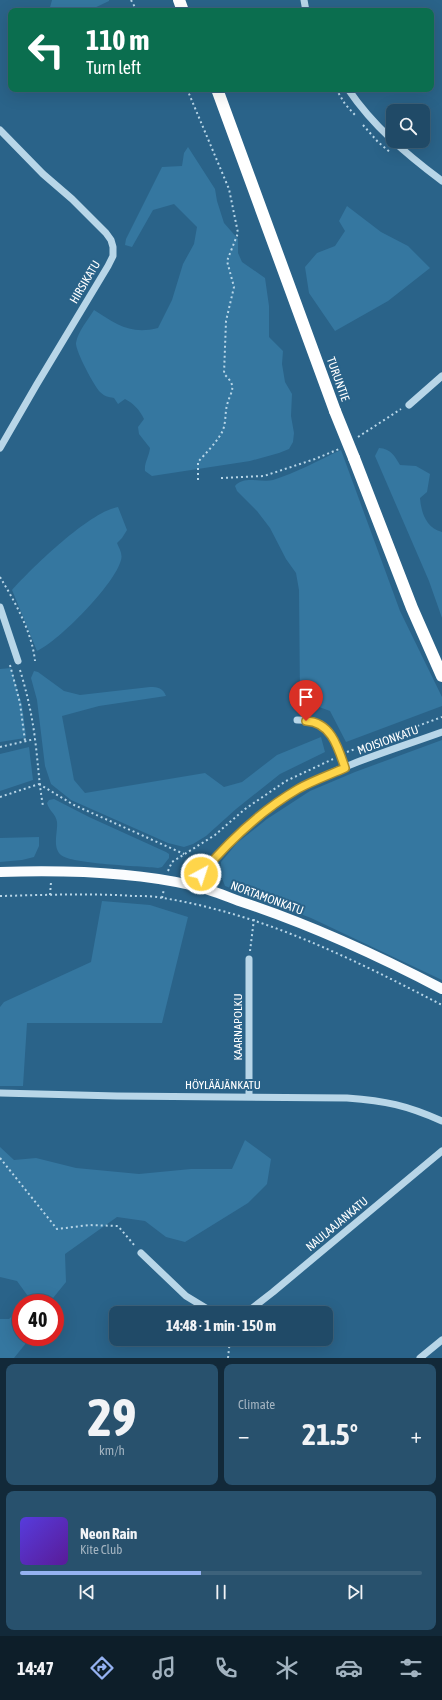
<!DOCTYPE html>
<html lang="en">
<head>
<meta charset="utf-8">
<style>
  body { margin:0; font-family:"Asap Condensed",sans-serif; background:#28516d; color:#f1f3f6; height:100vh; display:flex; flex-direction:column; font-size:15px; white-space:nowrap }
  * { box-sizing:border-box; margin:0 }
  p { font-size:13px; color:#a2b3c0 }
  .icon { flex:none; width:22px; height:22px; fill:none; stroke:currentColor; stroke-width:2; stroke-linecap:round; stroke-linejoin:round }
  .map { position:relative; height:1358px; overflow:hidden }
  .details { display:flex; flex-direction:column; gap:6px; padding:6px; background:#122939; flex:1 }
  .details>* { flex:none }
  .top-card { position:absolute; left:8px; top:8px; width:426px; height:84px; border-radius:8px; box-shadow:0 4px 16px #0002,0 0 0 1px #3d627b; background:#0b6e4f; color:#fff; overflow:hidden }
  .tools { position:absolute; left:386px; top:104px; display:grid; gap:8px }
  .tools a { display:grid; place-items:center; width:44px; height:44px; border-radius:8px; background:#204a67; box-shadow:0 4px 16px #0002,0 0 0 1px #3d627b; font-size:20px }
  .speed { position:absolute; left:12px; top:1294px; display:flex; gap:8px; font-size:20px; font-weight:700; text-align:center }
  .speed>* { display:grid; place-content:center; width:52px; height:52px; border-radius:50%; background:#204a67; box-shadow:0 4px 16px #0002,0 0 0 1px #3d627b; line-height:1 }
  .speed .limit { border:6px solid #d22; background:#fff; color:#111 }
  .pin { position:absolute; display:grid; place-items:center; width:34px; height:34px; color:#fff; margin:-41px -17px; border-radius:50% 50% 50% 0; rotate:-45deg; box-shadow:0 0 4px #0007 }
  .pin .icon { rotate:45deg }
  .me { position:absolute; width:44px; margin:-22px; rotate:40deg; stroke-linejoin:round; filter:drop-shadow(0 0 3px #0008) }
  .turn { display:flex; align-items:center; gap:14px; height:84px; padding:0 12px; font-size:18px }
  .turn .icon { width:52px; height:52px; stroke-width:2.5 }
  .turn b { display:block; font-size:28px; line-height:34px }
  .big { font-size:30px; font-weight:700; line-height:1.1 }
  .details .widget { flex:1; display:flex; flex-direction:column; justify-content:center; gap:6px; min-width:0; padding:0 14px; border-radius:8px; background:#28516d }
  .details .dial { align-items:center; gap:0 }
  .dial b { font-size:52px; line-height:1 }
  .song { display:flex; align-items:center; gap:12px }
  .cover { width:48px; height:48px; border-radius:6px; background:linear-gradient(135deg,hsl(250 70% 55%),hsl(270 70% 35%)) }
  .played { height:4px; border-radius:2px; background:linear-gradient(90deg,#95b2f1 45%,#3d627b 45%) }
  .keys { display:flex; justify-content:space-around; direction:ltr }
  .heat { display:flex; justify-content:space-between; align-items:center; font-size:22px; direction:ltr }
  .details .tiles { flex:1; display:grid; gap:6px; grid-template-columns:1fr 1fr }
  .widget:last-child { grid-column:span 2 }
  .trip { position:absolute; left:109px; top:1306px; width:224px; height:40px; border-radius:8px; background:#204a67; box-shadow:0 4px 16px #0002,0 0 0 1px #3d627b; font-weight:700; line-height:40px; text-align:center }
  .menu { display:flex; height:64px; justify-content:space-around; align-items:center; background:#0d1e29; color:#a2b3c0 }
  .menu .icon { width:28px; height:28px }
  .menu .selected { color:#95b2f1 }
  .menu b { font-size:18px; color:#f1f3f6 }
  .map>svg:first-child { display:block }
</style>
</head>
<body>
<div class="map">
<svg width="442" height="1358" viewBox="0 0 442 1358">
  <rect width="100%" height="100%" fill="#2a6389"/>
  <g fill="#3577a0">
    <polygon points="52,0 109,0 109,1 88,11 49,11"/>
    <path d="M188,147L215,189L217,201L224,223L238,239V253L242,262L265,278L269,306V337L283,351L282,364L285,382L292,394L291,416L294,433L293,442L289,449L279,453L250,461L152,476L145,471C144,463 149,457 150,448L139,434L138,427L144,419C140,410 133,403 125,399L118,404L114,398C108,397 104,396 100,392C94,386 75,350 76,343C78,331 88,320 94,310C116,324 130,335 158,328L172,300L183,264L194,244L197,227L174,204L153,210L132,247L125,245L126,239L162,167L182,166L184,153Z"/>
    <polygon points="347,206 381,232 408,246 430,268 388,301 335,331 309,293 305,267 317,253 335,246 345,231 339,221"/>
    <path d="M379,448C391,449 394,455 400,465L416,466L430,474L427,492L420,498C421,512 426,528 442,532V618L429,581L375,456Z"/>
    <path d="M341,450L400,611L442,697V706L346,742L330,711L300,700L299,590L296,573L286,559L270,528L257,511L237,491L235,486C244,475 261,483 273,480C296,473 319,460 341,450Z"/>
    <path d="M118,507L127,530L122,538L117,543C119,548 123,554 121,560C115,584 59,641 37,651L12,590C32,568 89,512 118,507Z"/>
    <polygon points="11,668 22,705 26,736 25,738 0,742 0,669"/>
    <path d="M34,671L38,672L64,691L80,695L150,687C158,687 163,688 166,696L99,706L62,716L74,780L85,793L205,773L224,787L242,782L277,755L321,737L325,752L280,774L236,809L206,836L193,844L184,847L168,843L71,800L51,784L45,766L37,700L31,678Z"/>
    <polygon points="442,740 442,980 311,918 225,886 220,873 221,862 237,843 267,819 310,791 355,772"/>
    <polygon points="29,747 33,780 0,791 0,754"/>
    <path d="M54,799L89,817L166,852L169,854V858L162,867L158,868C142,866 70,864 61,855C52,847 58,832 57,822C56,814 49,811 47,803L49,800Z"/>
    <polygon points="39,837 39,846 34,857 22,860 0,862 0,838"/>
    <polygon points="102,901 150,905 188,917 162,1023 27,1023 23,1086 0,1086 0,1007 4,1002 91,962"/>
    <polygon points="245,1140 271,1159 267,1184 248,1203 185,1242 166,1237 145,1221 117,1217 65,1254 66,1282 49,1303 27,1303 30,1299 17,1281 0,1277 0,1147 14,1160 36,1158 76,1168 139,1174 191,1169 232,1169"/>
    <polygon points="21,1308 21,1337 31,1337 14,1358 0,1358 0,1319 9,1319"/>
  </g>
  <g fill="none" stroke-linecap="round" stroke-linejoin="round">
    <g stroke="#b8d6e8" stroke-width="2" stroke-dasharray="2 3" stroke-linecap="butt">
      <polyline points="131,0 137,11"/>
      <path d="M187,89L229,189L238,233L227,261L234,287L226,321L224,374C238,387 231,390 227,405C225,413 226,422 223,430C219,440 205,454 198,462V481"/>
      <polyline points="336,89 345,104 355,115"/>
      <polyline points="363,125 378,142 391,153"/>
      <polyline points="358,437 401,409"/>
      <polyline points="221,478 264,476 315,459 339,449"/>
      <path d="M0,577C15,602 32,632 35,661"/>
      <polyline points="10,665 20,703 25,741"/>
      <path d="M20,670C27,693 32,715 35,739C38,762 39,784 43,806"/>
      <polyline points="0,747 35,739"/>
      <polyline points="347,752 442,717"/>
      <polyline points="39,784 74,805 184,854"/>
      <polyline points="0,797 39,784"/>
      <polyline points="168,871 172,862 215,835 245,809 286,781 333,759"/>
      <polyline points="50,895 51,882"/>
      <path d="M0,896C45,895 89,893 133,896C143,896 154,896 163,898C263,914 353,959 442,1005"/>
      <polyline points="162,898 164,889"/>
      <polyline points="250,951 254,919"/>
      <polyline points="0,1158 57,1229 89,1225 118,1226 135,1246"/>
      <polyline points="228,1358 230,1339"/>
    </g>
    <g stroke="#b8d6e8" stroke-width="7">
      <polyline points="304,0 306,11"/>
      <path d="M348,89C373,126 406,154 442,181"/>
      <polyline points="0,130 43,174 72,199 106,233 111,240 113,247 113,256 108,266 37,384 0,448"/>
      <polyline points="409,405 442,376"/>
      <polyline points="0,607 18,661"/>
      <path d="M297,720C302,720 308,720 313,721C333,727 339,751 345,768"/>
      <path d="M192,885C223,848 255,813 298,789C341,765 395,749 442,732"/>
      <path d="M0,1093L117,1096L347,1098C386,1101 406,1105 442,1121"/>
      <polyline points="249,1096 249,959"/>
      <polyline points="141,1253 186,1296 214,1313"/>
      <polyline points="246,1313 273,1292 442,1151"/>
      <polyline points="420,1358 442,1340"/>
    </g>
    <path stroke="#fafcfe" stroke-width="10" d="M0,872C62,870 129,871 190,885C207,888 223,895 239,901C309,924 377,955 442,989"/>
    <g stroke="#fff" stroke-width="12">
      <polyline points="179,0 183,11"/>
      <polyline points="217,89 335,411"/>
      <polyline points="354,458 412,608 442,676"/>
    </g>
    <polyline stroke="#fff" stroke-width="12" points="335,411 354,458"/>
  </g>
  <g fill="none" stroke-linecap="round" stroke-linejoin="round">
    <g stroke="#a68a30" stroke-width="10">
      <path id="route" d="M201,874C229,841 260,811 298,789C312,781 329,775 345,768C338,747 331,722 306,721"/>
    </g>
    <use href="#route" stroke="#ffd54a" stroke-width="7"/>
  </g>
  <g text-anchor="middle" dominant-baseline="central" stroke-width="4" stroke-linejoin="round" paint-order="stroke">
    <g font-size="12" fill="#fff" stroke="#2a6389">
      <text transform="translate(85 282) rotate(-59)">HIRSIKATU</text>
      <text transform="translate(338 379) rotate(70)">TURUNTIE</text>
      <text transform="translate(388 740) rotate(-20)">MOISIONKATU</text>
      <text transform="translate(267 898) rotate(20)">NORTAMONKATU</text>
      <text transform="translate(238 1027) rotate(-90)">KAARNAPOLKU</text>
      <text x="223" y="1085">HÖYLÄÄJÄNKATU</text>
      <text transform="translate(337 1224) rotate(-40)">NAULAAJANKATU</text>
    </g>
  </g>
</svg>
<div class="tools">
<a><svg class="icon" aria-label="search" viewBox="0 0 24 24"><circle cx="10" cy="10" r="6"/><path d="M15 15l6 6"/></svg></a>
</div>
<div class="speed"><div class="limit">40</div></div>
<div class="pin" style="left:306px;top:721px;background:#d93025"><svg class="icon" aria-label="arrive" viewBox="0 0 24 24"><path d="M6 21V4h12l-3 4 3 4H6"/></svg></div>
<svg class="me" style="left:201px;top:874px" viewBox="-20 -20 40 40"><circle r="17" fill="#ffd54a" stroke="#fff" stroke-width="3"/><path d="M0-11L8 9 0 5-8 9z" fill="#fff"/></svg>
<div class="trip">14:48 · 1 min · 150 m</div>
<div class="top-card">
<div class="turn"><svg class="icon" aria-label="left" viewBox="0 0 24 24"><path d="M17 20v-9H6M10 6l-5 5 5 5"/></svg><div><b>110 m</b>Turn left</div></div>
</div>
</div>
<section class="details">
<div class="tiles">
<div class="widget dial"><b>29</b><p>km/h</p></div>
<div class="widget"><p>Climate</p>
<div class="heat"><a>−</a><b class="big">21.5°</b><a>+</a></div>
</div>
<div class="widget">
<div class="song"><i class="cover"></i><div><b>Neon Rain</b><p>Kite Club</p></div></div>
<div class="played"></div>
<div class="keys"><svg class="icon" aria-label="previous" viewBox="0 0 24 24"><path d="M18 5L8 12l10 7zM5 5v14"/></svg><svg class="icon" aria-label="pause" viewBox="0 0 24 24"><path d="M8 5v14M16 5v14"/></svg><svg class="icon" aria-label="next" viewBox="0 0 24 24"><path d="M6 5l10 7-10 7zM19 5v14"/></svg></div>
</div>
</div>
</section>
<nav class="menu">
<b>14:47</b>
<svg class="icon selected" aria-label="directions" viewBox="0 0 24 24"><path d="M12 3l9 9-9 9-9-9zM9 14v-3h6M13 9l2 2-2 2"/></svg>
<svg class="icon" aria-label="music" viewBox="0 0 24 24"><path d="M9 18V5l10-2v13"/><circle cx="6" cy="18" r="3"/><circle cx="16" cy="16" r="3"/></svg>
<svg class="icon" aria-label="phone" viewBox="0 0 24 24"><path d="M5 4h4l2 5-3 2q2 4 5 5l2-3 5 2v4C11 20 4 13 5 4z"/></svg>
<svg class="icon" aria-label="climate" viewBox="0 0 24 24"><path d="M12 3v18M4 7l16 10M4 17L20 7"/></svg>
<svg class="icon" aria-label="car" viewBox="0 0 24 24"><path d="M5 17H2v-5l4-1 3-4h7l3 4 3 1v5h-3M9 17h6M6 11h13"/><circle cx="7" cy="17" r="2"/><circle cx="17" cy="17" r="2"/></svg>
<svg class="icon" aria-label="filters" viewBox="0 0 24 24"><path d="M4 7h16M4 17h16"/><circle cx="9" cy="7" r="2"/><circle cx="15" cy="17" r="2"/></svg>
</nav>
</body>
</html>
